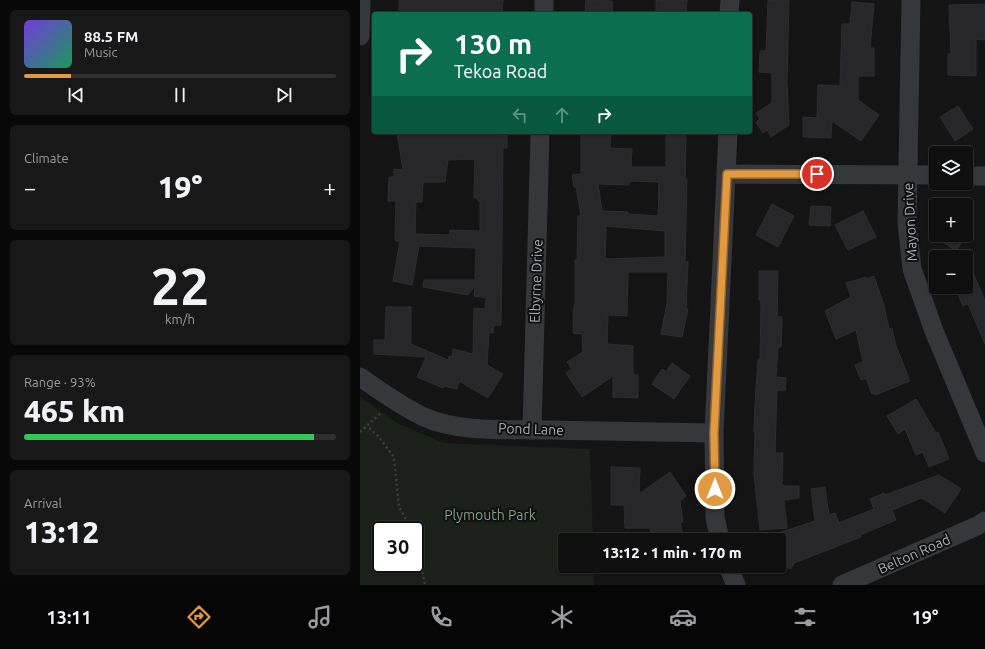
<!DOCTYPE html>
<html lang="en">
<head>
<meta charset="utf-8">
<style>
  body { margin:0; font-family:Ubuntu,sans-serif; background:#181819; color:#f1f3f6; height:100vh; display:flex; flex-direction:column; font-size:15px; white-space:nowrap }
  * { box-sizing:border-box; margin:0 }
  p { font-size:13px; color:#9b9c9f }
  .icon { flex:none; width:22px; height:22px; fill:none; stroke:currentColor; stroke-width:2; stroke-linecap:round; stroke-linejoin:round }
  .map { position:relative; flex:1; overflow:hidden }
  .sheet { display:flex; flex-direction:column; gap:10px; padding:10px; background:#080809; width:360px }
  .sheet>* { flex:none }
  .banner { position:absolute; left:12px; top:12px; width:380px; height:122px; border-radius:4px; box-shadow:0 1px 3px #0004,0 0 0 1px #2f2f30; background:#0b6e4f; color:#fff; overflow:hidden }
  .buttons { position:absolute; left:569px; top:146px; display:grid; gap:8px }
  .buttons a { display:grid; place-items:center; width:44px; height:44px; border-radius:4px; background:#0f0f10; box-shadow:0 1px 3px #0004,0 0 0 1px #2f2f30; font-size:20px }
  .speed { position:absolute; left:12px; top:521px; display:flex; gap:8px; font-size:20px; font-weight:700; text-align:center }
  .speed>* { display:grid; place-content:center; width:52px; height:52px; border-radius:50%; background:#0f0f10; box-shadow:0 1px 3px #0004,0 0 0 1px #2f2f30; line-height:1 }
  .speed .limit { border:2px solid #111; border-radius:6px; background:#fff; color:#111 }
  .pin { position:absolute; display:grid; place-items:center; width:34px; height:34px; color:#fff; margin:-17px; border:2px solid #fff; border-radius:50%; box-shadow:0 1px 4px #0007 }
  .me { position:absolute; width:44px; margin:-22px; rotate:0deg; stroke-linejoin:round; filter:drop-shadow(0 0 3px #0008) }
  .turn { display:flex; align-items:center; gap:14px; height:84px; padding:0 16px; font-size:18px }
  .turn .icon { width:52px; height:52px; stroke-width:2.5 }
  .turn b { display:block; font-size:28px; line-height:34px }
  .lanes { display:flex; align-items:center; height:38px; padding:0 16px; background:#0003; justify-content:center; gap:20px; direction:ltr }
  .lanes .off { opacity:.35 }
  .big { font-size:30px; font-weight:800; line-height:1.1 }
  .sheet .widget { flex:1; display:flex; flex-direction:column; justify-content:center; gap:6px; min-width:0; padding:0 14px; border-radius:6px; background:#181819 }
  .sheet .dial { align-items:center; gap:0 }
  .dial b { font-size:52px; line-height:1 }
  .song { display:flex; align-items:center; gap:12px }
  .cover { width:48px; height:48px; border-radius:6px; background:linear-gradient(135deg,hsl(260 70% 55%),hsl(150 70% 35%)) }
  .played { height:4px; border-radius:2px; background:linear-gradient(90deg,#e19a41 15%,#2f2f30 15%) }
  .keys { display:flex; justify-content:space-around; direction:ltr }
  .heat { display:flex; justify-content:space-between; align-items:center; font-size:22px; direction:ltr }
  .charge { height:6px; border-radius:3px; background:linear-gradient(90deg,#34c759 93%,#2f2f30 0) }
  .trip { position:absolute; left:198px; top:533px; width:228px; height:40px; border-radius:4px; background:#0f0f10; box-shadow:0 1px 3px #0004,0 0 0 1px #2f2f30; font-weight:800; line-height:40px; text-align:center }
  .dock { display:flex; height:64px; justify-content:space-around; align-items:center; background:#060606; color:#9b9c9f }
  .dock .icon { width:28px; height:28px }
  .dock .active { color:#e19a41 }
  .dock b { font-size:18px; color:#f1f3f6 }
  main { display:flex; flex:1; min-height:0 }
  .map>svg:first-child { display:block }
</style>
</head>
<body>
<main>
<section class="sheet">
<div class="widget">
<div class="song"><i class="cover"></i><div><b>88.5 FM</b><p>Music</p></div></div>
<div class="played"></div>
<div class="keys"><svg class="icon" aria-label="previous" viewBox="0 0 24 24"><path d="M18 5L8 12l10 7zM5 5v14"/></svg><svg class="icon" aria-label="pause" viewBox="0 0 24 24"><path d="M8 5v14M16 5v14"/></svg><svg class="icon" aria-label="next" viewBox="0 0 24 24"><path d="M6 5l10 7-10 7zM19 5v14"/></svg></div>
</div>
<div class="widget"><p>Climate</p>
<div class="heat"><a>−</a><b class="big">19°</b><a>+</a></div>
</div>
<div class="widget dial"><b>22</b><p>km/h</p></div>
<div class="widget"><p>Range · 93%</p><b class="big">465 km</b><div class="charge"></div></div>
<div class="widget"><p>Arrival</p><b class="big">13:12</b></div>
</section>
<div class="map">
<svg width="625" height="585" viewBox="0 0 625 585">
  <rect width="100%" height="100%" fill="#141415"/>
  <path fill="#1b201b" fill-rule="evenodd" d="M0,397L37,423L84,443L230,449L233,540H205V566H233L234,585H0ZM21,530H55V564H21Z"/>
  <g fill="#272729" stroke="#2e2e31" fill-rule="evenodd">
    <polygon points="39,0 143,0 142,14 39,14"/>
    <polygon points="226,0 252,1 253,14 225,14"/>
    <polygon points="296,0 327,0 326,14 296,14"/>
    <polygon points="408,0 429,0 427,82 429,125 411,137 407,130 403,133 396,122 400,119 396,113 412,103 412,73 399,72 400,51 406,51"/>
    <polygon points="492,2 514,4 510,48 514,48 514,76 498,76 498,100 519,115 501,141 472,121 471,138 443,137 443,117 457,118 458,85 480,86 482,24 490,24"/>
    <polygon points="625,4 625,40 616,39 616,76 588,75 588,54 591,54 589,5"/>
    <polygon points="598,106 613,129 595,141 580,117"/>
    <path d="M37,132H143V135H147V148H143L141,325H134L133,333L129,332L127,365L143,374L128,398L99,381L97,389L84,386L83,388L57,377L66,357L14,354V340H25L26,307H51V344L88,360L89,356L92,357L93,349L113,354L114,308L125,309L126,298L114,296L115,285L108,295L63,287L64,280H115L116,248L59,246L52,285L33,281L40,241H35L36,201H28L29,177H34V169L43,170ZM115,159L114,198H118V201H120V231L90,230V235L55,234L56,202H62L63,182H85L88,160Z"/>
    <path d="M221,132H251L250,148L272,149L271,167H306V132H326L325,179H327L325,262H328L326,309H328L322,337L301,334L307,303L308,272H268L267,316L248,315L247,344L273,346V375H278V398L253,397V376L222,397L206,373L212,369L207,362L223,352L222,334L213,333L214,305H215V260H217L218,216H221L216,187H214L212,175L221,174ZM269,181L299,182L298,216L268,214V212L242,211L238,184L269,185ZM246,226L305,231V257L245,259Z"/>
    <polygon points="412,204 434,216 418,247 396,235"/>
    <polygon points="451,206 471,207 470,226 449,225"/>
    <polygon points="503,211 516,237 488,250 475,225"/>
    <polygon points="573,235 607,235 596,251"/>
    <polygon points="606,256 625,301 625,344 608,304 603,306 595,287 606,287"/>
    <polygon points="399,271 418,271 417,317 422,317 421,347 418,347 416,377 426,378 425,391 417,390 415,453 423,453 422,484 424,486 439,486 439,498 424,500 427,528 400,530 394,474 395,432 394,432 395,404 398,360 400,360 401,300 399,300"/>
    <polygon points="514,276 524,306 529,329 532,328 536,346 550,381 515,395 514,393 512,394 506,378 501,380 495,365 503,362 496,330 476,339 465,311 491,297 486,283 506,277 506,279"/>
    <polygon points="312,363 330,376 314,399 292,384 302,369 306,372"/>
    <polygon points="556,399 576,433 578,432 589,459 569,467 563,452 556,455 545,429 538,434 527,416"/>
    <polygon points="251,467 280,468 279,494 310,472 326,496 320,501 323,522 320,522 324,540 292,540 290,528 265,528 264,505 251,505"/>
    <polygon points="579,475 601,489 585,513 562,498 532,510 536,520 500,535 501,537 434,563 431,569 419,564 419,533 455,521 451,489 465,487 469,515 475,513 479,523 514,509 510,499 524,493 525,495"/>
  </g>
  <g fill="none" stroke-linecap="round" stroke-linejoin="round">
    <g stroke="#3b3e41" stroke-width="2.5" stroke-dasharray="2 3" stroke-linecap="butt">
      <polyline points="4,428 10,429 18,436 34,457 39,507 52,530"/>
      <polyline points="0,432 22,412"/>
      <polyline points="55,538 65,585"/>
    </g>
    <g stroke="#35373a" stroke-width="19">
      <polyline points="551,0 547,223 552,269 574,331 625,453"/>
      <polyline points="184,14 184,0"/>
      <polyline points="369,14 370,0"/>
      <polyline points="0,36 1,0"/>
      <polyline points="367,174 576,175"/>
      <polyline points="606,176 625,176"/>
      <path d="M0,377C20,391 42,407 64,417C99,433 150,429 187,430C243,431 299,432 354,433"/>
      <polyline points="172,430 180,132"/>
      <polyline points="360,540 355,517 354,433 368,132"/>
      <polyline points="368,566 376,585"/>
      <polyline points="482,585 617,526 625,521"/>
    </g>
  </g>
  <g fill="none" stroke-linecap="round" stroke-linejoin="round">
    <g stroke="#92642a" stroke-width="10">
      <polyline id="route" points="355,489 354,433 367,174 457,174"/>
    </g>
    <use href="#route" stroke="#e19a41" stroke-width="7"/>
  </g>
  <g text-anchor="middle" dominant-baseline="central" stroke-width="4" stroke-linejoin="round" paint-order="stroke">
    <g font-size="14" fill="#a7adb5" stroke="#0f0f10">
      <text transform="translate(550 222) rotate(-93)">Mayon Drive</text>
      <text transform="translate(176 281) rotate(-88)">Elbyrne Drive</text>
      <text transform="translate(171 429) rotate(2)">Pond Lane</text>
      <text transform="translate(554 554) rotate(-24)">Belton Road</text>
    </g>
    <g font-size="14" fill="#819e80" stroke="#0f0f10">
      <text x="130" y="515">Plymouth Park</text>
    </g>
  </g>
</svg>
<div class="buttons">
<a><svg class="icon" aria-label="layers" viewBox="0 0 24 24"><path d="M12 4l9 5-9 5-9-5zM3 14l9 5 9-5"/></svg></a>
<a>+</a>
<a>−</a>
</div>
<div class="speed"><div class="limit">30</div></div>
<div class="pin" style="left:457px;top:174px;background:#d93025"><svg class="icon" aria-label="arrive" viewBox="0 0 24 24"><path d="M6 21V4h12l-3 4 3 4H6"/></svg></div>
<svg class="me" style="left:355px;top:489px" viewBox="-20 -20 40 40"><circle r="17" fill="#e19a41" stroke="#fff" stroke-width="3"/><path d="M0-11L8 9 0 5-8 9z" fill="#fff"/></svg>
<div class="trip">13:12 · 1 min · 170 m</div>
<div class="banner">
<div class="turn"><svg class="icon" aria-label="right" viewBox="0 0 24 24"><path d="M7 20v-9h11M14 6l5 5-5 5"/></svg><div><b>130 m</b>Tekoa Road</div></div>
<div class="lanes"><svg class="icon off" aria-label="left" viewBox="0 0 24 24"><path d="M17 20v-9H6M10 6l-5 5 5 5"/></svg><svg class="icon off" aria-label="ahead" viewBox="0 0 24 24"><path d="M12 20V5M6 11l6-6 6 6"/></svg><svg class="icon" aria-label="right" viewBox="0 0 24 24"><path d="M7 20v-9h11M14 6l5 5-5 5"/></svg></div>
</div>
</div>
</main>
<nav class="dock">
<b>13:11</b>
<svg class="icon active" aria-label="directions" viewBox="0 0 24 24"><path d="M12 3l9 9-9 9-9-9zM9 14v-3h6M13 9l2 2-2 2"/></svg>
<svg class="icon" aria-label="music" viewBox="0 0 24 24"><path d="M9 18V5l10-2v13"/><circle cx="6" cy="18" r="3"/><circle cx="16" cy="16" r="3"/></svg>
<svg class="icon" aria-label="phone" viewBox="0 0 24 24"><path d="M5 4h4l2 5-3 2q2 4 5 5l2-3 5 2v4C11 20 4 13 5 4z"/></svg>
<svg class="icon" aria-label="climate" viewBox="0 0 24 24"><path d="M12 3v18M4 7l16 10M4 17L20 7"/></svg>
<svg class="icon" aria-label="car" viewBox="0 0 24 24"><path d="M5 17H2v-5l4-1 3-4h7l3 4 3 1v5h-3M9 17h6M6 11h13"/><circle cx="7" cy="17" r="2"/><circle cx="17" cy="17" r="2"/></svg>
<svg class="icon" aria-label="filters" viewBox="0 0 24 24"><path d="M4 7h16M4 17h16"/><circle cx="9" cy="7" r="2"/><circle cx="15" cy="17" r="2"/></svg>
<b>19°</b>
</nav>
</body>
</html>
